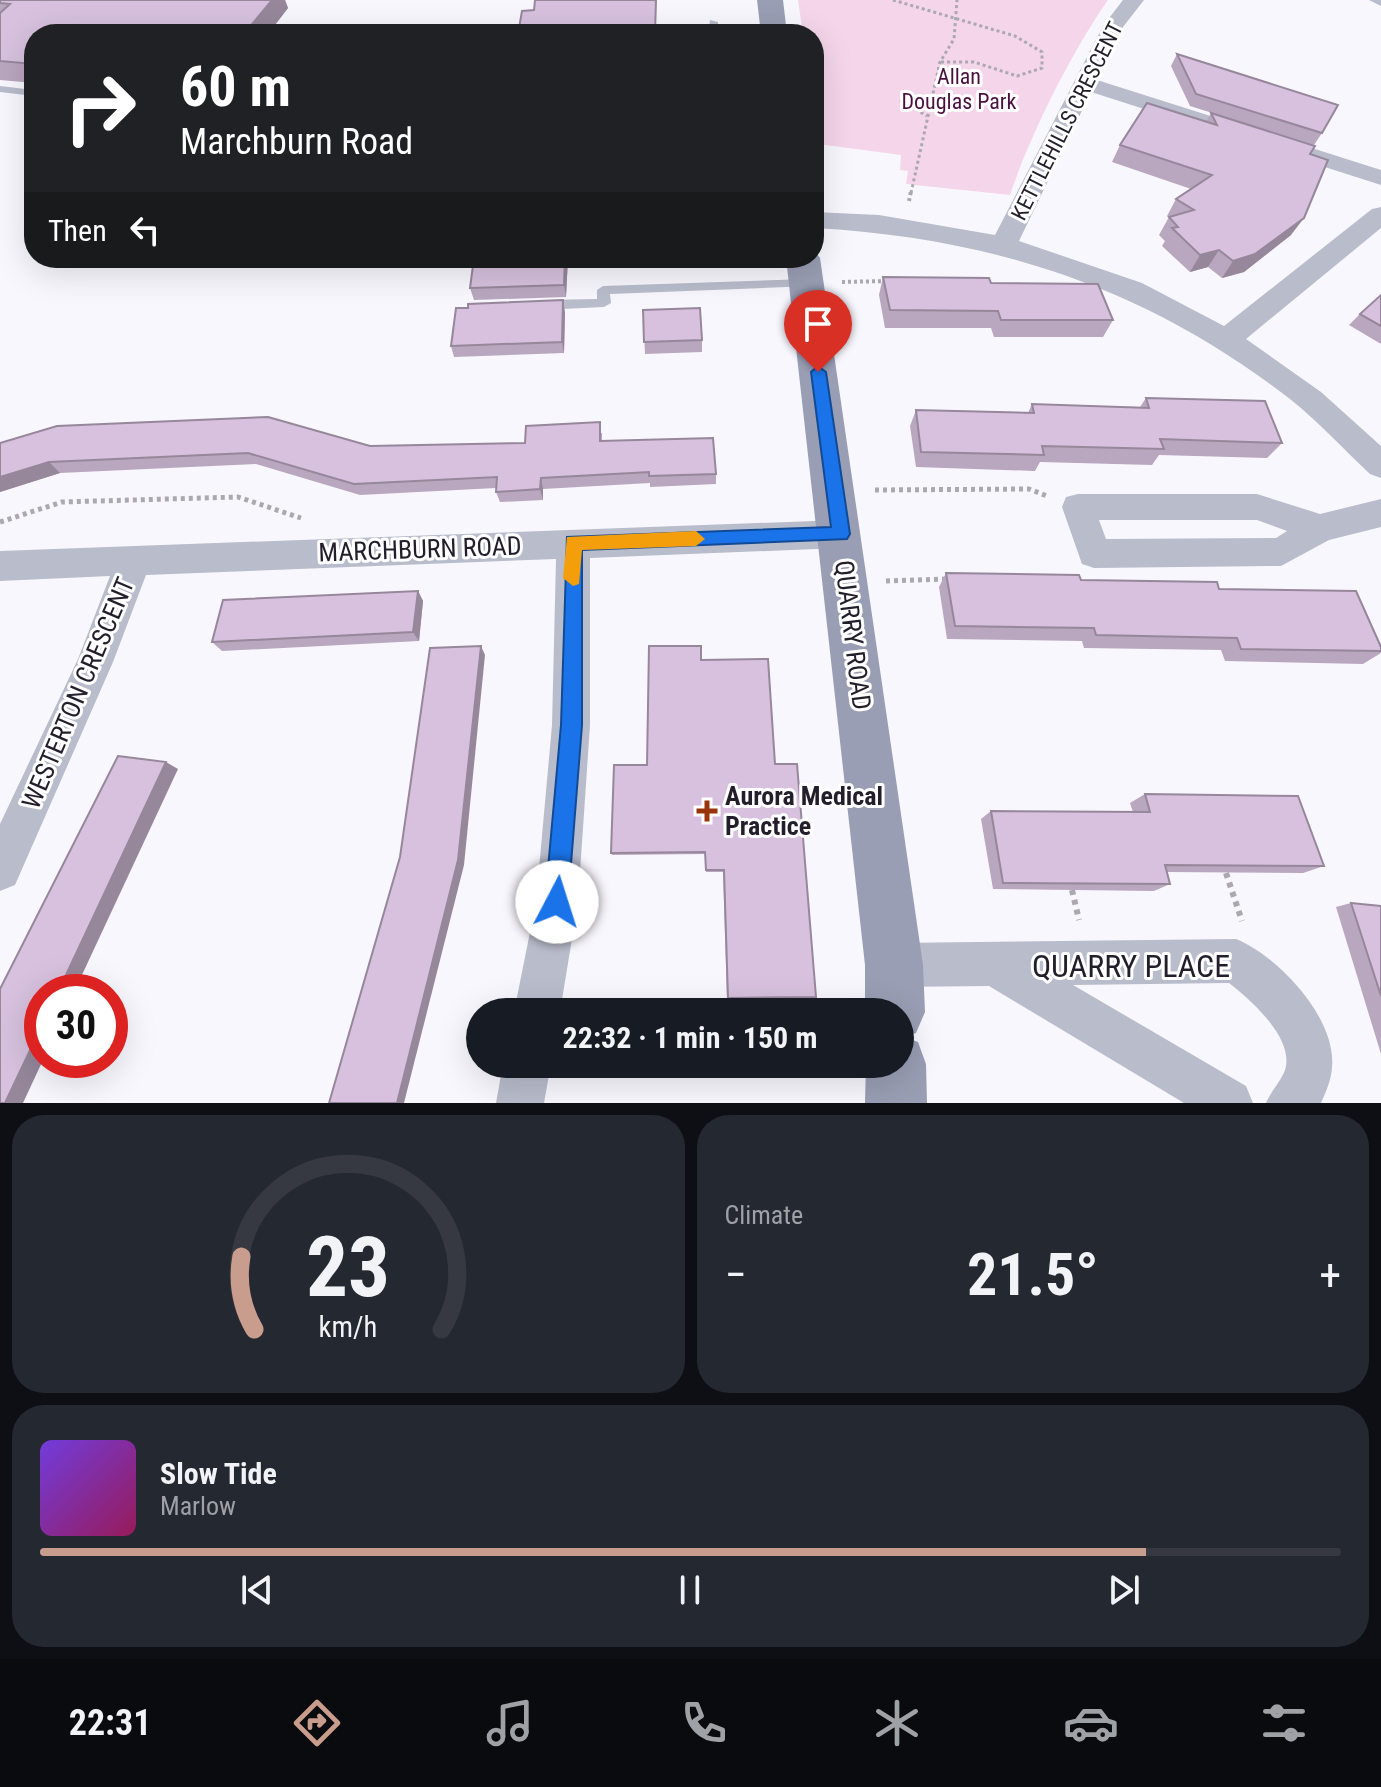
<!DOCTYPE html>
<html lang="en">
<head>
<meta charset="utf-8">
<style>
  body { margin:0; font-family:"Roboto Condensed",sans-serif; background:#242831; color:#f1f3f6; height:100vh; display:flex; flex-direction:column; font-size:30px; white-space:nowrap }
  * { box-sizing:border-box; margin:0 }
  p { font-size:26px; color:#9ea1a6 }
  .icon { flex:none; width:44px; height:44px; fill:none; stroke:currentColor; stroke-width:2; stroke-linecap:round; stroke-linejoin:round }
  .map { position:relative; height:1103px; overflow:hidden }
  .drawer { display:flex; flex-direction:column; gap:12px; padding:12px; background:#0d0f14; flex:1 }
  .drawer>* { flex:none }
  .top-card { position:absolute; left:24px; top:24px; width:800px; height:244px; border-radius:32px; box-shadow:0 8px 32px #0002; background:#202124; color:#fff; overflow:hidden }
  .speed { position:absolute; left:24px; top:974px; display:flex; gap:16px; font-size:40px; font-weight:700; text-align:center }
  .speed>* { display:grid; place-content:center; width:104px; height:104px; border-radius:50%; background:#171b24; box-shadow:0 8px 32px #0002; line-height:1 }
  .speed .limit { border:12px solid #d22; background:#fff; color:#111 }
  .pin { position:absolute; display:grid; place-items:center; width:68px; height:68px; color:#fff; margin:-82px -34px; border-radius:50% 50% 50% 0; rotate:-45deg; box-shadow:0 0 8px #0007 }
  .pin .icon { rotate:45deg }
  .me { position:absolute; width:88px; margin:-44px; rotate:5deg; stroke-linejoin:round; filter:drop-shadow(0 0 6px #0008) }
  .turn { display:flex; align-items:center; gap:28px; height:168px; padding:0 24px; font-size:36px }
  .turn .icon { width:104px; height:104px; stroke-width:2.5 }
  .turn b { display:block; font-size:56px; line-height:68px }
  .then { display:flex; align-items:center; height:76px; padding:0 24px; background:#0003; gap:16px; font-size:30px }
  .big { font-size:60px; font-weight:700; line-height:1.1 }
  .drawer .tile { flex:1; display:flex; flex-direction:column; justify-content:center; gap:12px; min-width:0; padding:0 28px; border-radius:32px; background:#242831 }
  .drawer .dial { align-items:center; gap:0 }
  .dial svg { height:208px; overflow:visible; fill:none; stroke:#363941; stroke-width:7; stroke-linecap:round; text-anchor:middle }
  .dial text { fill:#f1f3f6; stroke:none }
  .song { display:flex; align-items:center; gap:24px }
  .cover { width:96px; height:96px; border-radius:12px; background:linear-gradient(135deg,hsl(260 70% 55%),hsl(330 70% 35%)) }
  .played { height:8px; border-radius:4px; background:linear-gradient(90deg,#c99d8d 85%,#363941 85%) }
  .keys { display:flex; justify-content:space-around; direction:ltr }
  .heat { display:flex; justify-content:space-between; align-items:center; font-size:44px; direction:ltr }
  .drawer .tiles { flex:1; display:grid; gap:12px; grid-template-columns:1fr 1fr }
  .tile:last-child { grid-column:span 2 }
  .trip { position:absolute; left:466px; top:998px; width:448px; height:80px; border-radius:40px; background:#171b24; box-shadow:0 8px 32px #0002; font-weight:700; line-height:80px; text-align:center }
  .tabs { display:flex; height:128px; justify-content:space-around; align-items:center; background:#090b0e; color:#9ea1a6 }
  .tabs .icon { width:56px; height:56px }
  .tabs .current { color:#c99d8d }
  .tabs b { font-size:36px; color:#f1f3f6 }
  .map>svg:first-child { display:block }
</style>
</head>
<body>
<div class="map">
<svg width="1381" height="1103" viewBox="0 0 1381 1103">
  <rect width="100%" height="100%" fill="#f9f7fe"/>
  <path fill="#f4d5ea" d="M798,0H1108C1072,51 1030,135 1010,195L906,184L908,171L900,170L901,155L818,144L814,115V34H803Z"/>
  <g fill="none" stroke-linecap="round" stroke-linejoin="round">
    <g stroke="#aba8b1" stroke-width="3" stroke-dasharray="3 3" stroke-linecap="butt">
      <polyline points="893,0 1015,36 1042,52 1042,68 1017,76 974,62 940,62"/>
      <polyline points="900,100 927,116"/>
      <polyline points="911,193 940,62 954,39 957,0"/>
    </g>
    <g stroke="#aba8b1" stroke-width="4" stroke-dasharray="3 3" stroke-linecap="butt">
      <polyline points="909,201 911,191"/>
      <polyline points="842,282 888,281"/>
    </g>
    <g stroke="#aba8b1" stroke-width="5" stroke-dasharray="4 4" stroke-linecap="butt">
      <polyline points="875,490 1029,489 1047,496"/>
      <polyline points="0,522 62,502 238,497 301,518"/>
      <polyline points="886,581 948,579"/>
    </g>
    <g stroke="#aba8b1" stroke-width="6" stroke-dasharray="5 5" stroke-linecap="butt">
      <polyline points="1226,873 1242,921"/>
      <polyline points="1072,890 1079,920"/>
    </g>
    <g fill="#b9bccb" fill-rule="evenodd">
      <polygon points="1369,0 1381,0 1381,6"/>
      <polygon points="710,20 718,22 718,34 708,34"/>
      <polygon points="0,86 34,90 34,96 0,92"/>
      <polygon points="807,279 813,283 812,286 610,294 611,303 604,307 542,310 535,305 542,300 597,299 597,290 603,286"/>
    </g>
    <g fill="#b9bccb" fill-rule="evenodd">
      <path d="M1123,0H1144L1123,27L1097,80L1381,170V185L1091,92L1019,241L1142,283L1224,326L1372,209L1381,207V228L1246,339L1321,392L1381,446V478L1370,474C1343,449 1319,422 1290,399C1147,288 994,238 814,228V212L879,215L995,235L1103,26Z"/>
      <path d="M1078,494H1257L1320,514L1381,499V527L1329,540L1281,566L1094,568L1082,564L1062,507L1066,497ZM1099,520H1257L1287,531L1276,538L1106,539Z"/>
      <polygon points="841,520 853,524 858,534 853,544 841,548 590,558 590,725 578,902 560,1012 514,1012 536,902 552,725 556,559 146,575 113,662 15,885 0,891 0,824 78,659 110,576 0,581 0,551"/>
      <path d="M1236,939C1278,956 1337,1018 1332,1068C1331,1080 1326,1092 1321,1103H1266C1271,1091 1281,1081 1285,1070C1295,1039 1251,1000 1229,983L1073,985L1246,1086L1253,1103H1184L989,986L894,987L878,981L872,965L878,949L894,943Z"/>
      <polygon points="503,1064 551,1064 544,1103 496,1103"/>
    </g>
    <g fill="#9a9eb4" fill-rule="evenodd">
      <polygon points="757,0 783,0 787,34 761,34"/>
      <polygon points="814,250 820,258 923,965 925,1012 916,1033 905,1037 918,1042 926,1064 927,1103 865,1103 866,1064 900,1064 900,1012 865,1012 865,965 786,258 814,258"/>
    </g>
  </g>
  <g fill="#b9a6bf">
    <polygon points="0,0 285,0 288,8 268,34 34,34 34,83 0,80"/>
    <polygon points="1177,54 1322,133 1314,145 1190,106 1171,66"/>
    <polygon points="1211,113 1310,154 1291,235 1244,272 1222,278 1208,267 1190,272 1162,246 1165,241 1159,235 1169,217 1167,216 1176,199 1191,189 1112,162 1120,145 1206,122"/>
    <polygon points="568,258 566,297 474,300 470,288"/>
    <polygon points="883,277 991,283 1113,320 1103,337 994,337 991,328 885,328 879,295"/>
    <polygon points="1381,295 1381,344 1349,325 1360,314"/>
    <polygon points="643,310 702,340 702,352 645,354"/>
    <polygon points="565,312 564,353 454,357 451,346"/>
    <polygon points="1146,398 1282,443 1267,458 1159,455 1152,465 1040,462 1035,471 916,467 910,426 916,410 1028,413 1032,404 1140,407"/>
    <polygon points="602,433 602,441 716,474 716,484 650,487 650,483 543,489 543,500 500,502 496,492 496,488 360,495 256,464 60,473 0,492 0,443 370,446 525,443"/>
    <polygon points="946,573 1081,580 1219,589 1381,647 1381,653 1363,664 1225,661 1221,650 1084,648 1082,641 947,639 939,587"/>
    <polygon points="418,591 423,601 419,641 222,651 212,642"/>
    <polygon points="701,660 775,764 816,997 814,998 727,999 723,872 706,872 705,854 612,855 611,853 647,765"/>
    <polygon points="1145,794 1324,866 1303,873 1167,872 1170,884 1154,891 993,889 981,819 991,811 1133,812 1130,803"/>
    <polygon points="1351,903 1381,906 1381,1054 1336,907"/>
  </g>
  <g fill="#96879b">
    <polygon points="272,0 285,0 288,8 268,34 244,34"/>
    <polygon points="1304,218 1291,235 1244,272 1222,278 1233,261"/>
    <polygon points="1219,250 1208,267 1190,272 1200,255"/>
    <polygon points="565,258 568,258 566,297 564,285"/>
    <polygon points="563,300 565,312 564,353 562,342"/>
    <polygon points="49,462 60,473 0,492 0,477"/>
    <polygon points="541,478 543,489 543,500 540,489"/>
    <polygon points="418,591 423,601 419,641 413,632"/>
    <polygon points="481,646 485,655 464,865 404,1103 397,1103"/>
    <polygon points="166,762 178,769 74,992 58,992"/>
    <polygon points="42,1025 43,1060 23,1103 5,1103"/>
  </g>
  <g fill="#d7c1de" stroke="#96879b" stroke-width="2">
    <polygon points="0,0 272,0 244,34 34,34 34,64 0,61 0,13 10,4 0,3"/>
    <polygon points="535,0 656,0 655,34 518,34 522,11 534,10"/>
    <polygon points="1177,54 1338,105 1322,133 1196,94"/>
    <polygon points="1147,103 1217,125 1211,113 1315,146 1310,154 1328,160 1304,218 1255,254 1233,261 1219,250 1200,255 1172,228 1178,227 1169,217 1194,210 1176,199 1212,175 1120,145"/>
    <polygon points="474,258 565,258 564,285 470,288"/>
    <polygon points="883,277 989,278 991,283 1098,284 1113,320 1001,320 998,311 890,310"/>
    <polygon points="1381,295 1381,326 1360,314"/>
    <polygon points="563,300 562,342 451,346 456,308 468,308 468,304"/>
    <polygon points="700,308 702,340 644,342 643,310"/>
    <polygon points="1146,398 1265,401 1282,443 1160,439 1164,449 1042,446 1044,455 921,452 916,410 1034,413 1032,404 1149,408"/>
    <polygon points="268,417 370,446 525,443 526,426 600,422 600,441 713,438 716,474 649,476 649,472 541,478 540,489 496,492 497,477 354,484 248,453 49,462 0,477 0,443 57,426"/>
    <polygon points="946,573 1079,575 1081,580 1217,582 1219,589 1356,591 1381,647 1381,651 1241,649 1237,638 1096,635 1094,628 955,626"/>
    <polygon points="418,591 413,632 212,642 223,600"/>
    <polygon points="481,646 458,860 397,1103 329,1103 400,857 430,648"/>
    <polygon points="649,646 701,646 701,660 768,659 775,764 797,764 816,997 728,998 724,870 706,870 705,852 611,853 614,765 647,765"/>
    <polygon points="118,756 166,762 58,992 42,992 42,1025 5,1103 0,1103 0,989"/>
    <polygon points="1145,794 1298,796 1324,866 1165,865 1170,884 1003,883 991,811 1150,812"/>
    <polygon points="1351,903 1381,906 1381,996"/>
  </g>
  <polygon fill="#1a73e8" stroke="#114b97" stroke-width="2" points="818,366 826,372 850,534 847,539 582,550 582,725 568,902 565,911 557,914 548,911 545,902 561,725 567,537 831,527 811,372"/>
  <polygon fill="#f59e0b" points="696,531 705,539 696,546 582,550 579,584 573,586 563,578 567,537"/>
  <path fill="#99330c" stroke="#fff" stroke-width="3" d="M703 799h8v8h8v8h-8v8h-8v-8h-8v-8h8z"/>
  <g text-anchor="middle" dominant-baseline="central" stroke-width="6" stroke-linejoin="round" paint-order="stroke">
    <g font-size="22" fill="#4a113e" stroke="#fff">
      <text x="959" y="76">Allan<tspan x="959" dy="25">Douglas Park</tspan></text>
    </g>
    <g font-size="22" fill="#221e2b" stroke="#fff">
      <text transform="translate(1067 121) rotate(-63)">KETTLEHILLS CRESCENT</text>
    </g>
    <g font-size="26" fill="#221e2b" stroke="#fff">
      <text transform="translate(420 549) rotate(-2)">MARCHBURN ROAD</text>
      <text transform="translate(853 635) rotate(83)">QUARRY ROAD</text>
      <text transform="translate(78 693) rotate(-67)">WESTERTON CRESCENT</text>
    </g>
    <g font-size="26" font-weight="bold" fill="#221e2b" stroke="#fff" text-anchor="start">
      <text x="725" y="796">Aurora Medical<tspan x="725" dy="30">Practice</tspan></text>
    </g>
    <g font-size="32" fill="#221e2b" stroke="#fff">
      <text x="1131" y="966">QUARRY PLACE</text>
    </g>
  </g>
</svg>
<div class="speed"><div class="limit">30</div></div>
<div class="pin" style="left:818px;top:372px;background:#d93025"><svg class="icon" aria-label="arrive" viewBox="0 0 24 24"><path d="M6 21V4h12l-3 4 3 4H6"/></svg></div>
<svg class="me" style="left:557px;top:902px" viewBox="-20 -20 40 40"><circle r="19" fill="#fff"/><path d="M0-13L10 11 0 6-10 11z" fill="#1a73e8"/></svg>
<div class="trip">22:32 · 1 min · 150 m</div>
<div class="top-card">
<div class="turn"><svg class="icon" aria-label="right" viewBox="0 0 24 24"><path d="M7 20v-9h11M14 6l5 5-5 5"/></svg><div><b>60 m</b>Marchburn Road</div></div>
<div class="then">Then<svg class="icon" aria-label="left" viewBox="0 0 24 24"><path d="M17 20v-9H6M10 6l-5 5 5 5"/></svg></div>
</div>
</div>
<section class="drawer">
<div class="tiles">
<div class="tile dial"><svg viewBox="0 0 100 80">
<path d="M14 69A42 42 0 1 1 86 69"/>
<path d="M14 69A42 42 0 0 1 9 41" stroke="#c99d8d"/>
<text x="50" y="56" font-size="32" font-weight="700">23</text>
<text x="50" y="72" font-size="11">km/h</text>
</svg></div>
<div class="tile"><p>Climate</p>
<div class="heat"><a>−</a><b class="big">21.5°</b><a>+</a></div>
</div>
<div class="tile">
<div class="song"><i class="cover"></i><div><b>Slow Tide</b><p>Marlow</p></div></div>
<div class="played"></div>
<div class="keys"><svg class="icon" aria-label="previous" viewBox="0 0 24 24"><path d="M18 5L8 12l10 7zM5 5v14"/></svg><svg class="icon" aria-label="pause" viewBox="0 0 24 24"><path d="M8 5v14M16 5v14"/></svg><svg class="icon" aria-label="next" viewBox="0 0 24 24"><path d="M6 5l10 7-10 7zM19 5v14"/></svg></div>
</div>
</div>
</section>
<nav class="tabs">
<b>22:31</b>
<svg class="icon current" aria-label="directions" viewBox="0 0 24 24"><path d="M12 3l9 9-9 9-9-9zM9 14v-3h6M13 9l2 2-2 2"/></svg>
<svg class="icon" aria-label="music" viewBox="0 0 24 24"><path d="M9 18V5l10-2v13"/><circle cx="6" cy="18" r="3"/><circle cx="16" cy="16" r="3"/></svg>
<svg class="icon" aria-label="phone" viewBox="0 0 24 24"><path d="M5 4h4l2 5-3 2q2 4 5 5l2-3 5 2v4C11 20 4 13 5 4z"/></svg>
<svg class="icon" aria-label="climate" viewBox="0 0 24 24"><path d="M12 3v18M4 7l16 10M4 17L20 7"/></svg>
<svg class="icon" aria-label="car" viewBox="0 0 24 24"><path d="M5 17H2v-5l4-1 3-4h7l3 4 3 1v5h-3M9 17h6M6 11h13"/><circle cx="7" cy="17" r="2"/><circle cx="17" cy="17" r="2"/></svg>
<svg class="icon" aria-label="filters" viewBox="0 0 24 24"><path d="M4 7h16M4 17h16"/><circle cx="9" cy="7" r="2"/><circle cx="15" cy="17" r="2"/></svg>
</nav>
</body>
</html>
